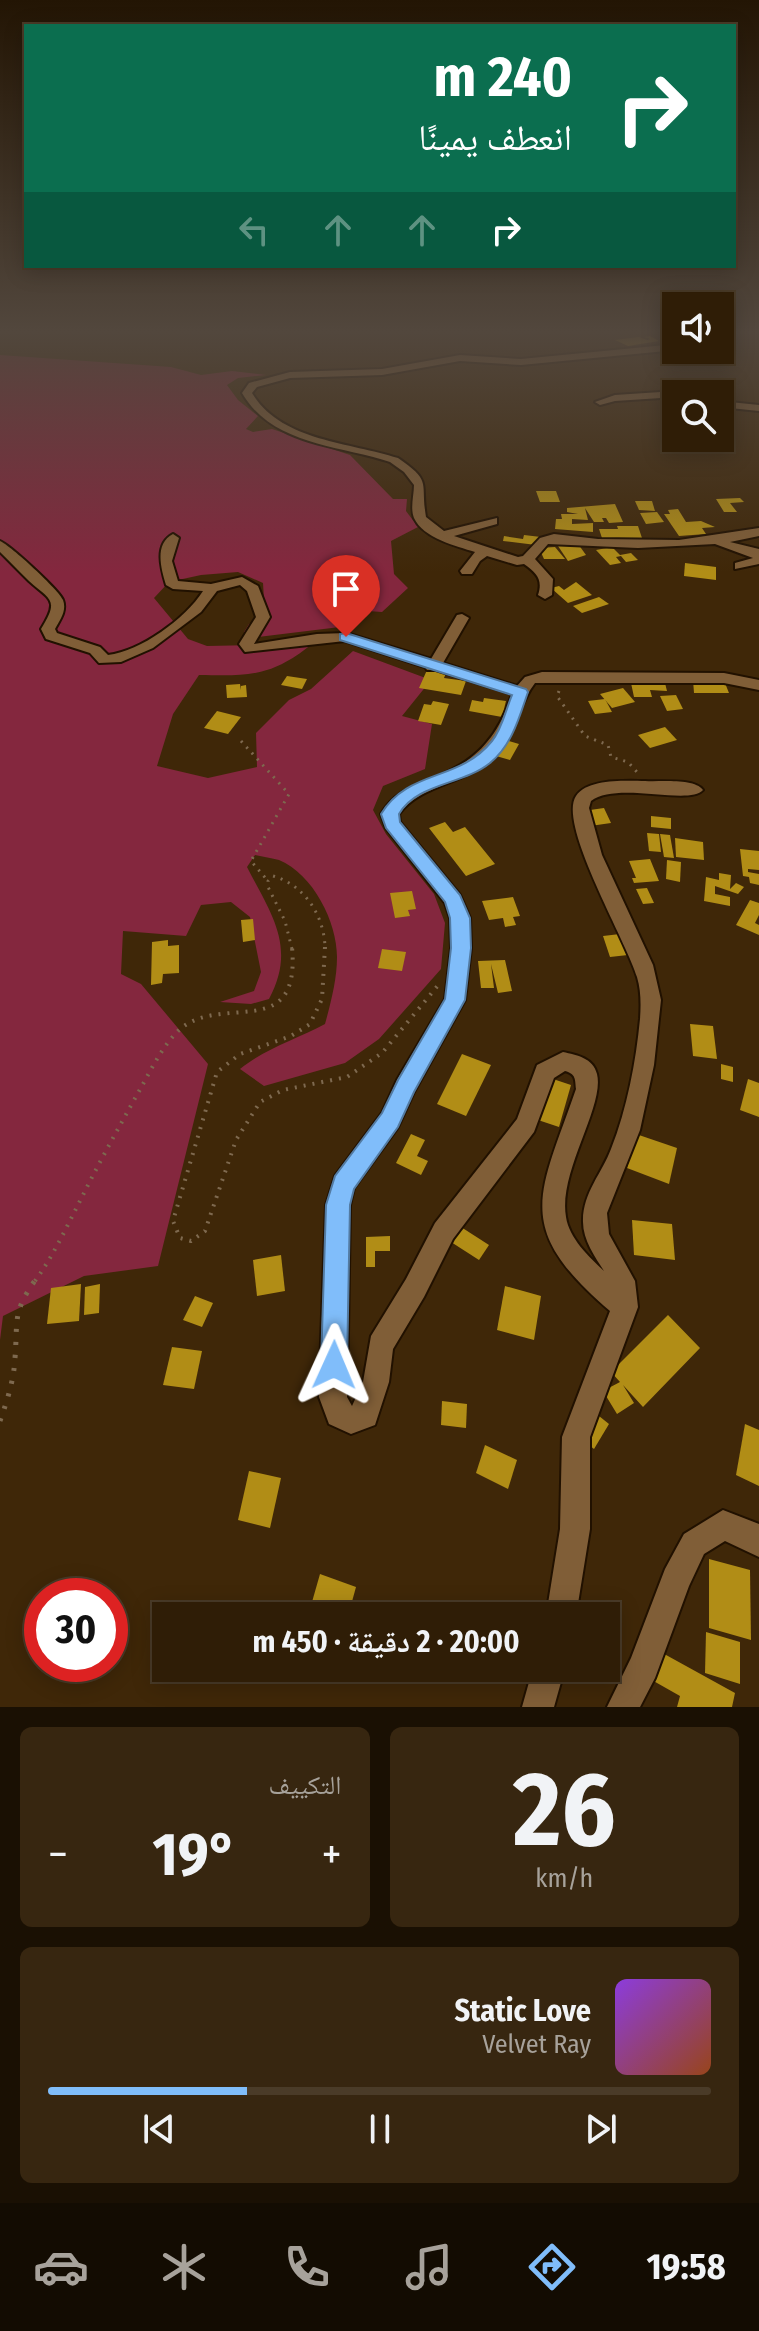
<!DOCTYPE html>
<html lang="ar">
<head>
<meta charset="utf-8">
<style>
  body { margin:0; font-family:"Fira Sans Condensed","Noto Naskh Arabic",sans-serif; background:#372610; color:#f1f3f6; direction:rtl; height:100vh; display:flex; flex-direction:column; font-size:30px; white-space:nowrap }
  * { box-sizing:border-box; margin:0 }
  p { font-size:26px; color:#a7a29b }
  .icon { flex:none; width:44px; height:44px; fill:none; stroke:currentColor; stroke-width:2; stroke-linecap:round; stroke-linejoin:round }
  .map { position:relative; height:1707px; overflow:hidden; direction:ltr }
  .drawer { display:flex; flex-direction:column; gap:20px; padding:20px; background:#1a1003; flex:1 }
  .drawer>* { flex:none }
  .hud { position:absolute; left:24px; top:24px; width:712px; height:244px; border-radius:0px; box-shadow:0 4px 20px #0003,0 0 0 2px #4a3b28; direction:rtl; background:#0b6e4f; color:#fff; overflow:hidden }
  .controls { position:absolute; left:662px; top:292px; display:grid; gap:16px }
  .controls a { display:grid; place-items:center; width:72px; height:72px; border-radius:0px; background:#2f1d06; box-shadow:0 4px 20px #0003,0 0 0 2px #4a3b28; font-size:40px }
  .speed { position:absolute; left:24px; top:1578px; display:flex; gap:16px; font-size:40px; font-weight:700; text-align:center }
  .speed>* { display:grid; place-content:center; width:104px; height:104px; border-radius:50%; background:#2f1d06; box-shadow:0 4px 20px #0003,0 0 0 2px #4a3b28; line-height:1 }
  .speed .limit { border:12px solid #d22; background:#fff; color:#111 }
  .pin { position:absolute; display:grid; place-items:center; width:68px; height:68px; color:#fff; margin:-82px -34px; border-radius:50% 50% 50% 0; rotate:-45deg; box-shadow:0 0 8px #0007 }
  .pin .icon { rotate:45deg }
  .me { position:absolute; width:88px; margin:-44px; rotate:1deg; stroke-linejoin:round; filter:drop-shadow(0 0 6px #0008) }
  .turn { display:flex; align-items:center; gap:28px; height:168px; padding:0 32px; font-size:36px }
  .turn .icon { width:104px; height:104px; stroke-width:2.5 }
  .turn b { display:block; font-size:56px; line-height:68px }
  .lanes { display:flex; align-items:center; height:76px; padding:0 32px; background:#0003; justify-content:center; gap:40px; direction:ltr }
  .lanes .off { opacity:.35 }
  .big { font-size:60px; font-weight:700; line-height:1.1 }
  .drawer .tile { flex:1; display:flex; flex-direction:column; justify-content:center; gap:12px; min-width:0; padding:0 28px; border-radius:12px; background:#372610 }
  .drawer .dial { align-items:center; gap:0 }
  .dial b { font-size:104px; line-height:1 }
  .song { display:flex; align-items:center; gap:24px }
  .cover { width:96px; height:96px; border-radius:12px; background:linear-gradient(135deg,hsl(270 70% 55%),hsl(20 70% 35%)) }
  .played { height:8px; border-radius:4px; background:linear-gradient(90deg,#80bdfa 30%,#4a3b28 30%) }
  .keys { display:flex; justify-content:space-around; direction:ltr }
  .heat { display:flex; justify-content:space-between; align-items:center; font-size:44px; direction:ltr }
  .drawer .tiles { flex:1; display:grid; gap:20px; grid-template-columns:1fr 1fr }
  .tile:last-child { grid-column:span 2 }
  .trip { position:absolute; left:152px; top:1602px; width:468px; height:80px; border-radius:0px; background:#2f1d06; box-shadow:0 4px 20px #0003,0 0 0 2px #4a3b28; font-weight:700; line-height:80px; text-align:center; direction:rtl }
  .tab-bar { display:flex; height:128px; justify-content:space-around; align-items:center; background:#130c02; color:#a7a29b }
  .tab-bar .icon { width:56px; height:56px }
  .tab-bar .on { color:#80bdfa }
  .tab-bar b { font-size:36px; color:#f1f3f6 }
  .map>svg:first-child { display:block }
</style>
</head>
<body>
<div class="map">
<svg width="759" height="1707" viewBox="0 0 759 1707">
  <rect width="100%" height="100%" fill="#3f2708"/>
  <path fill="#84273e" d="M0,355L171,367L201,375L232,371L266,375L238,378L227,385L238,400L258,416L246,429L253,432L272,429L350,455L393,499H407L406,511L418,527L391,541L394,574L408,588L382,612L353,610L340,627L249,638L244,632L249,624L265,616L263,583L238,572L201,575L169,582L154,598L188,639L207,646L312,644C271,677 249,676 199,675L173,714L157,766L208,778L257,767L256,733L289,700L311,689L353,651L431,680L402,716L432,724L425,769L383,786L373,810L386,834L434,894L445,923L441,969L379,1039L345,1063L264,1086L240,1069C264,1049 297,1039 325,1024C331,1002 337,979 337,957C337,922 313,874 279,860C272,858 263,857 255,855L247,867C271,914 297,947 269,999L251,1004L220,1002L254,991L261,972L250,917L231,902L201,905L186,936L123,931L121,974L141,984L208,1064L158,1266L84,1276L3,1316L0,1340Z"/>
  <g fill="#b18d16">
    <polygon points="650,336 659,341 628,346 615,340 639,337 647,340 650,339 645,337"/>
    <polygon points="536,491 556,491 560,502 540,502"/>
    <polygon points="740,498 744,502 730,503 737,512 724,512 716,499"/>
    <polygon points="635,501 652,501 655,511 639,510"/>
    <polygon points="615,504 623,522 609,523 606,518 602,518 604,522 594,522 585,508 588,520 572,519 572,524 593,523 593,532 555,529 556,519 562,519 561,514 578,514 567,512 567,508"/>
    <polygon points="678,509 686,522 701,521 715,527 702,528 706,534 679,536 664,514 670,514 668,510"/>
    <polygon points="657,512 664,522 646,524 640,513"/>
    <polygon points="617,526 638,526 642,538 602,538 599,529 618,529"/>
    <polygon points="524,535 541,537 536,545 503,541 504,536 523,539"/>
    <polygon points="576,541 586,555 568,561 556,543"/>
    <polygon points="555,547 565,559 544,559 539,548"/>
    <polygon points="612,547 620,555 631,553 638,560 626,562 621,556 616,557 621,563 610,565 596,550"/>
    <polygon points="685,563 716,567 716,580 684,576"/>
    <polygon points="576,582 592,595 568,603 551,588 559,586 564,590"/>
    <polygon points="599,597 609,604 582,613 573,606"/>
    <polygon points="427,670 446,673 444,678 466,681 461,695 419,688"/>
    <polygon points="287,676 307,679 302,689 281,685"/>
    <polygon points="648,679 664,679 667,691 650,690 652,697 634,697 631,683 649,683"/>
    <polygon points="693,680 718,680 719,683 725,683 729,693 694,693"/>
    <polygon points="240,684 241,690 241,686 246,685 247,697 227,698 226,685"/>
    <polygon points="623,688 635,702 612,708 600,694"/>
    <polygon points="676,695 683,709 667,711 660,696"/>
    <polygon points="484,698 506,701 502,717 469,711 472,700 483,702"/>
    <polygon points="605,699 612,712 595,714 588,701"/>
    <polygon points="433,701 449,704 441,725 418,721 424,704 431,705"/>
    <polygon points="217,711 241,717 228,734 204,728"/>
    <polygon points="665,727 677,740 650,748 638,735"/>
    <polygon points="505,740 519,744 510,760 496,756"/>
    <polygon points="604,808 611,823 590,826 583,811"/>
    <polygon points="651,816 671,818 671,829 651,827"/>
    <polygon points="445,822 453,832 465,827 495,864 466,876 429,828"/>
    <polygon points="647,833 659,834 661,852 649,851"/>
    <polygon points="660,834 670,835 674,858 664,857"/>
    <polygon points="675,838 703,842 704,860 676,857"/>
    <polygon points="740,849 759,851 759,870 748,869 748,872 759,874 759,885 750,883 749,877 743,876"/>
    <polygon points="650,859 659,881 634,883 632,878 636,878 629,861"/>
    <polygon points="667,860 681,862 680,882 666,879"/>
    <polygon points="719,873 731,875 730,889 736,883 744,887 738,894 715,886 715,894 730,897 730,906 704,901 706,877 719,880"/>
    <polygon points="647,888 654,903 643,904 636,889"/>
    <polygon points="412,891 416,909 408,910 410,916 395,918 390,893"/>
    <polygon points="513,897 520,916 513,917 516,925 505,927 503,918 489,920 482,901"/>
    <polygon points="750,900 759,903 759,915 755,923 759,925 759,935 736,925"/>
    <polygon points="253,919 255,940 243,942 241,920"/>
    <polygon points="620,934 628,955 610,957 603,936"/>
    <polygon points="168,940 168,946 179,945 179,973 163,974 162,983 151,985 152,942"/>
    <polygon points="382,949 406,952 402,971 378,968"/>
    <polygon points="505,960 512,991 498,993 491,964 494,988 481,988 478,961"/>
    <polygon points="690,1024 713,1026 717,1059 693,1056"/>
    <polygon points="462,1054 491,1065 466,1116 437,1104"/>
    <polygon points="721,1064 733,1067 733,1082 721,1079"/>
    <polygon points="547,1077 571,1085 559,1127 535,1119"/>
    <polygon points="748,1079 759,1083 759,1117 740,1110"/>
    <polygon points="411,1134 425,1140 417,1156 428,1161 421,1175 396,1163"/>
    <polygon points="636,1134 677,1148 669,1184 627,1168"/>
    <polygon points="632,1220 672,1224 675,1260 634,1255"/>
    <polygon points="461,1227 489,1245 479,1260 451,1242"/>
    <polygon points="390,1236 390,1251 375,1251 375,1267 366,1267 366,1237"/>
    <polygon points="281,1255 285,1291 257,1296 253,1260"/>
    <polygon points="81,1284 79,1321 47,1324 51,1288"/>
    <polygon points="100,1284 99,1313 84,1315 85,1287"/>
    <polygon points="505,1286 541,1296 534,1340 497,1330"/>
    <polygon points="195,1296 213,1303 202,1327 183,1320"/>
    <polygon points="668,1315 700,1348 643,1407 623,1385 634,1403 617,1414 603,1391 620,1382 611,1372"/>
    <polygon points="172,1347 202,1351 194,1389 163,1385"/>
    <polygon points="442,1401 467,1404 466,1428 441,1425"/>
    <polygon points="594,1412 609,1424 594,1449 579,1437"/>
    <polygon points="745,1424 759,1430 759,1486 736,1475"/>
    <polygon points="485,1445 517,1460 508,1489 476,1473"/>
    <polygon points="249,1471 281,1478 270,1528 238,1520"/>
    <polygon points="709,1559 750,1570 751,1640 709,1628"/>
    <polygon points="320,1574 356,1587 348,1616 308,1616"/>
    <polygon points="706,1632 740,1642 740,1684 705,1673"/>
    <polygon points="657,1650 735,1693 732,1707 677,1707 680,1696 650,1679"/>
  </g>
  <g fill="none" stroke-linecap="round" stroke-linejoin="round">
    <g stroke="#211100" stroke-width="4">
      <g id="minor">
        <path d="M676,344V350L521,365L460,361L382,375L290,378L257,387L252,393C281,441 349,442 398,458C433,482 420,482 426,517L444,531L497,518V524L454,536L518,557L523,556L540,538L554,534L598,539L679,540L759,528V536L730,542L759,549V564L735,569V563L753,558L715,544L638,548L548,544L535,559L553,579L552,595L545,599L538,595C543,580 537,573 524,564L517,565L487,556L480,561L472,574H462L460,571L475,552C456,546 423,538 414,518C410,508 414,495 414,485L404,472L390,462C338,445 272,445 242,393L249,383L290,372L382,369L460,355L521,359Z"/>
        <polygon points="676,391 681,394 676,394 676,397 615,401 600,405 595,402 615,395"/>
        <polygon points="720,401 759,405 759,411 720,407"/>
        <path d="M173,534L179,538L172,561L178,581L211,584L242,577L258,586L270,617L254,644L317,634L346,633L431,659L457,615L462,614L469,618L443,663L517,686L525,677L542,672L724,673L759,680V690L724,683H535C517,706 517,735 493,758C466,784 421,784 399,814L400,822L460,895L470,918L471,948L465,1000L414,1092L398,1127L354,1188L350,1205L347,1397L352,1406L363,1382L371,1336L406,1279L435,1223L517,1119L537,1065L563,1052C577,1055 593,1058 597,1074C605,1106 558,1172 566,1217C569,1238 589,1257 604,1271C595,1257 583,1240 583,1222C582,1194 602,1173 611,1149C627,1109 636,1061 640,1019C641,1005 641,990 637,977C627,942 557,824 576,796C588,778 627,781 645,781C661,782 694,778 703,790C689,806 617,781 591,801L589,808L602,855L653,965L661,1000L654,1065L640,1130L607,1213L609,1234L635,1281L638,1307L590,1437V1529L576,1616H546L560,1529L562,1437L610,1311C512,1227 539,1196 576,1089C575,1079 576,1074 565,1071L554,1078L534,1132L453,1239L424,1297L393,1349L389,1382L375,1425L351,1434L329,1424L319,1397L326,1205L335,1176L382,1113L397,1080L445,999L451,948L450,918L445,903L386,828L381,814C395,791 415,786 438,776C478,760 499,735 512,694L436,670H427L425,667L345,641L245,652L239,644L256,617L247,591L240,585L217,591L201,612L153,648L121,662L99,663L90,653L46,639L41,629C60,599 50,600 29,581C19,571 10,562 0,552V541C10,545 60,591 63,600C67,611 60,620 55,629L57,633L100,647L108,655C141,651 185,619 203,591L173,589L166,585C161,568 154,544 173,534Z"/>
        <polygon points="723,1510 759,1524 759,1557 725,1541 704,1554 689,1586 655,1678 640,1707 607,1707 631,1658 665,1569 684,1534"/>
        <polygon points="533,1668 565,1668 554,1707 522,1707"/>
      </g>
    </g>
    <g stroke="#7e694f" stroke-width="3" stroke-dasharray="2 6" stroke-linecap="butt">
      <polyline points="559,691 557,696 585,736 608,745 611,757 628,762 637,772"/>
      <polyline points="241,741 289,794 251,861 268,881"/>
      <path d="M292,949L285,921L268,887V881L273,876C305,885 325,917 325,949"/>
    </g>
    <g stroke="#7e694f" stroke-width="4" stroke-dasharray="2 7" stroke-linecap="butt">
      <polyline points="325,947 322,999 310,1024 291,1036 240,1054 217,1072 173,1221 180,1238 191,1241 205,1231 236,1140 260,1102 283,1090 347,1077 382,1053 440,983"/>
      <path d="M35,1281C54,1255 68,1224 83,1195C100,1161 119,1127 138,1093C150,1072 161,1048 178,1031C220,991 301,1045 292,947"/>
    </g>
    <path stroke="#7e694f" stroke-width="5" stroke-dasharray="3 10" stroke-linecap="butt" d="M0,1421C7,1401 14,1380 15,1358C18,1319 12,1313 36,1279"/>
    <use href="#minor" fill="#805e37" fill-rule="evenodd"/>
  </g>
  <linearGradient id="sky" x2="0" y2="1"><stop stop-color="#231504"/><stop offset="0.58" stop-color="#52473d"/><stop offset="1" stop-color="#52473d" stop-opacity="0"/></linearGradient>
  <rect width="759" height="572" fill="url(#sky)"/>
  <path fill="#80bdfa" stroke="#537ba2" stroke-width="2" d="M346,633L526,689L528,692C519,718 512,745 490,763C463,785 417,783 399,814L400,822L460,895L470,918L471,948L465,1000L414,1092L398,1127L354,1189L350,1205L347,1365L344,1374L334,1378L324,1374L321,1365L326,1205L335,1176L382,1113L398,1080L445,999L451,948L450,918L445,902L386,828L381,814C408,769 459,782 492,741C502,729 506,709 512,695L340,640V634Z"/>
</svg>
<div class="controls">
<a><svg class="icon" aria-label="sound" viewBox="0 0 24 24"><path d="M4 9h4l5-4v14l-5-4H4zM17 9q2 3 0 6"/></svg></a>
<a><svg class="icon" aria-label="search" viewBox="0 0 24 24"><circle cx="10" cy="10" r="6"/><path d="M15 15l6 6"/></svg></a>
</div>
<div class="speed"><div class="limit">30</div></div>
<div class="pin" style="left:346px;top:637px;background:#d93025"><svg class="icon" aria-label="arrive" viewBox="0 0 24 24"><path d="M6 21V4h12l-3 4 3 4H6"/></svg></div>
<svg class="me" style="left:334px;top:1365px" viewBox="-20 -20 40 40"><path d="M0-17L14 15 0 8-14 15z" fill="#80bdfa" stroke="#fff" stroke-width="4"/></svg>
<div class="trip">20:00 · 2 دقيقة · 450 m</div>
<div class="hud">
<div class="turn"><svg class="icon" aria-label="right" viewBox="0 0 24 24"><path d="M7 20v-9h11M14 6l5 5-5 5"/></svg><div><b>240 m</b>انعطف يمينًا</div></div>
<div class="lanes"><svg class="icon off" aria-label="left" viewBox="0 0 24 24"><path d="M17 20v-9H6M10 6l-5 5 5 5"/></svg><svg class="icon off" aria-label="ahead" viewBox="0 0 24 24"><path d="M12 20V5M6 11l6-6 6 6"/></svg><svg class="icon off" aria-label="ahead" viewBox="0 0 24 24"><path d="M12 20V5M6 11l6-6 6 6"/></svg><svg class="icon" aria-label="right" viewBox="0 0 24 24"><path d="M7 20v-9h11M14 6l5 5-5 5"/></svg></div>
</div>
</div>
<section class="drawer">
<div class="tiles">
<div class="tile dial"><b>26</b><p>km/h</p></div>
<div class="tile"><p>التكييف</p>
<div class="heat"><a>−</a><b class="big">19°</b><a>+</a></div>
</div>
<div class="tile">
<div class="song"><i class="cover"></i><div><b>Static Love</b><p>Velvet Ray</p></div></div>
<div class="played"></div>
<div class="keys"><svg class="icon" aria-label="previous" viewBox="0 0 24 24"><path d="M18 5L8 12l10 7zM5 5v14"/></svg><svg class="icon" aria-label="pause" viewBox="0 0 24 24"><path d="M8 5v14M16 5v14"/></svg><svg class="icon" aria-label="next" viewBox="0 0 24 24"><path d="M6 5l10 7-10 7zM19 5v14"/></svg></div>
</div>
</div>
</section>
<nav class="tab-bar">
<b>19:58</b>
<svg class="icon on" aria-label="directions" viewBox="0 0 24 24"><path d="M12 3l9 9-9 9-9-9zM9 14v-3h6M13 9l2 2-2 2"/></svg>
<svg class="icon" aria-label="music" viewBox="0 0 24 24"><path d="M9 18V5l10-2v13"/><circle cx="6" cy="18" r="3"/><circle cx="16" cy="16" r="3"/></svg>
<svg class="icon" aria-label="phone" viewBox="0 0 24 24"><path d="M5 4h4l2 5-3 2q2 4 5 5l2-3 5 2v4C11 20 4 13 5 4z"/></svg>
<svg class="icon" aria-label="climate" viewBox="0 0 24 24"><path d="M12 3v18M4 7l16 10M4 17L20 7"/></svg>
<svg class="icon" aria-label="car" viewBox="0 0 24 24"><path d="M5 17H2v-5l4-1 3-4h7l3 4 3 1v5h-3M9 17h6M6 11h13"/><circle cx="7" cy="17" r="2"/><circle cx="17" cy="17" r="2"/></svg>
</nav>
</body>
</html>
